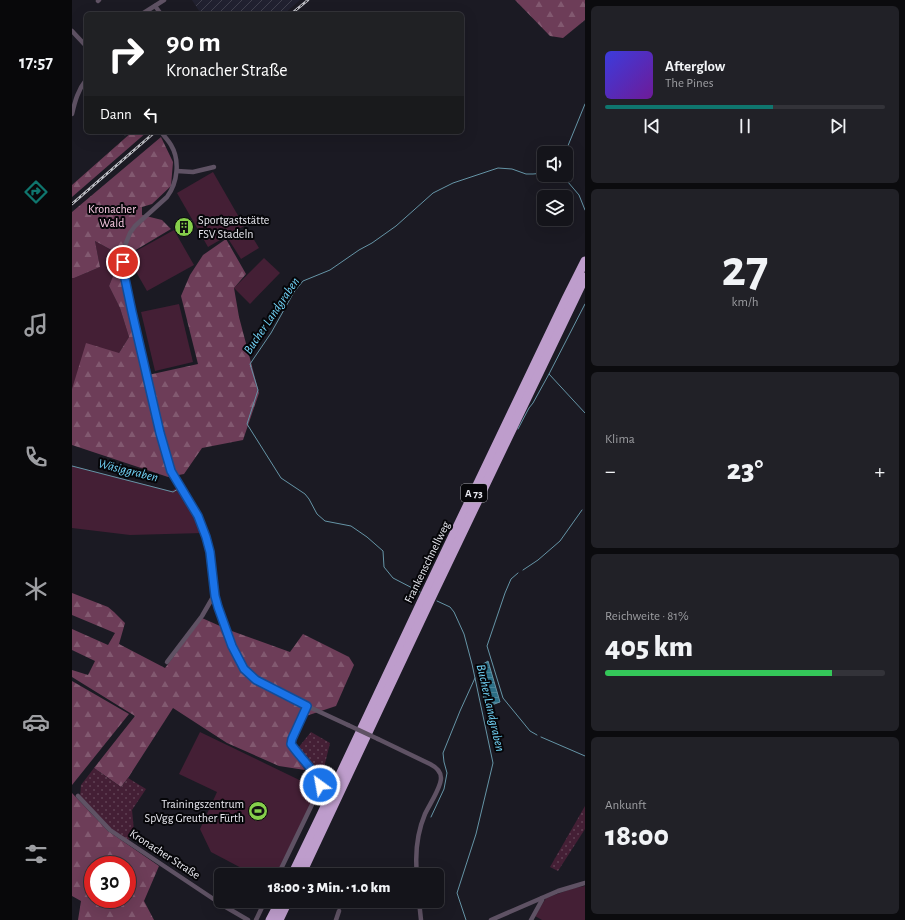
<!DOCTYPE html>
<html lang="de">
<head>
<meta charset="utf-8">
<style>
  body { margin:0; font-family:"Alegreya Sans",sans-serif; background:#212127; color:#f1f3f6; height:100vh; display:flex; flex-direction:column; font-size:15px; white-space:nowrap }
  * { box-sizing:border-box; margin:0 }
  p { font-size:13px; color:#9d9ea2 }
  .icon { flex:none; width:22px; height:22px; fill:none; stroke:currentColor; stroke-width:2; stroke-linecap:round; stroke-linejoin:round }
  .map { position:relative; flex:1; overflow:hidden }
  .panel { display:flex; flex-direction:column; gap:6px; padding:6px; background:#0b0b0e; width:320px }
  .panel>* { flex:none }
  .top-card { position:absolute; left:12px; top:12px; width:380px; height:122px; border-radius:6px; box-shadow:0 4px 16px #0002,0 0 0 1px #333339; background:#202124; color:#fff; overflow:hidden }
  .fabs { position:absolute; left:465px; top:146px; display:grid; gap:8px }
  .fabs a { display:grid; place-items:center; width:36px; height:36px; border-radius:6px; background:#14141a; box-shadow:0 4px 16px #0002,0 0 0 1px #333339; font-size:20px }
  .speed { position:absolute; left:12px; top:856px; display:flex; gap:8px; font-size:20px; font-weight:700; text-align:center }
  .speed>* { display:grid; place-content:center; width:52px; height:52px; border-radius:50%; background:#14141a; box-shadow:0 4px 16px #0002,0 0 0 1px #333339; line-height:1 }
  .speed .limit { border:6px solid #d22; background:#fff; color:#111 }
  .pin { position:absolute; display:grid; place-items:center; width:34px; height:34px; color:#fff; margin:-17px; border:2px solid #fff; border-radius:50%; box-shadow:0 1px 4px #0007 }
  .me { position:absolute; width:44px; margin:-22px; rotate:328deg; stroke-linejoin:round; filter:drop-shadow(0 0 3px #0008) }
  .turn { display:flex; align-items:center; gap:14px; height:84px; padding:0 16px; font-size:18px }
  .turn .icon { width:52px; height:52px; stroke-width:2.5 }
  .turn b { display:block; font-size:28px; line-height:34px }
  .then { display:flex; align-items:center; height:38px; padding:0 16px; background:#0003; gap:8px; font-size:15px }
  .big { font-size:30px; font-weight:800; line-height:1.1 }
  .panel .widget { flex:1; display:flex; flex-direction:column; justify-content:center; gap:6px; min-width:0; padding:0 14px; border-radius:6px; background:#212127 }
  .panel .dial { align-items:center; gap:0 }
  .dial b { font-size:52px; line-height:1 }
  .song { display:flex; align-items:center; gap:12px }
  .cover { width:48px; height:48px; border-radius:6px; background:linear-gradient(135deg,hsl(240 70% 55%),hsl(280 70% 35%)) }
  .played { height:4px; border-radius:2px; background:linear-gradient(90deg,#0f766e 60%,#333339 60%) }
  .keys { display:flex; justify-content:space-around; direction:ltr }
  .heat { display:flex; justify-content:space-between; align-items:center; font-size:22px; direction:ltr }
  .charge { height:6px; border-radius:3px; background:linear-gradient(90deg,#34c759 81%,#333339 0) }
  .trip { position:absolute; left:142px; top:868px; width:230px; height:40px; border-radius:6px; background:#14141a; box-shadow:0 4px 16px #0002,0 0 0 1px #333339; font-weight:800; line-height:40px; text-align:center }
  main { display:flex; flex:1; min-height:0 }
  .tab-bar { display:flex; flex-direction:column; width:72px; justify-content:space-around; align-items:center; background:#08080a; color:#9d9ea2 }
  .tab-bar .icon { width:28px; height:28px }
  .tab-bar .on { color:#0f766e }
  .tab-bar b { font-size:18px; color:#f1f3f6 }
  .map>svg:first-child { display:block }
</style>
</head>
<body>
<main>
<nav class="tab-bar">
<b>17:57</b>
<svg class="icon on" aria-label="directions" viewBox="0 0 24 24"><path d="M12 3l9 9-9 9-9-9zM9 14v-3h6M13 9l2 2-2 2"/></svg>
<svg class="icon" aria-label="music" viewBox="0 0 24 24"><path d="M9 18V5l10-2v13"/><circle cx="6" cy="18" r="3"/><circle cx="16" cy="16" r="3"/></svg>
<svg class="icon" aria-label="phone" viewBox="0 0 24 24"><path d="M5 4h4l2 5-3 2q2 4 5 5l2-3 5 2v4C11 20 4 13 5 4z"/></svg>
<svg class="icon" aria-label="climate" viewBox="0 0 24 24"><path d="M12 3v18M4 7l16 10M4 17L20 7"/></svg>
<svg class="icon" aria-label="car" viewBox="0 0 24 24"><path d="M5 17H2v-5l4-1 3-4h7l3 4 3 1v5h-3M9 17h6M6 11h13"/><circle cx="7" cy="17" r="2"/><circle cx="17" cy="17" r="2"/></svg>
<svg class="icon" aria-label="filters" viewBox="0 0 24 24"><path d="M4 7h16M4 17h16"/><circle cx="9" cy="7" r="2"/><circle cx="15" cy="17" r="2"/></svg>
</nav>
<div class="map">
<svg width="513" height="920" viewBox="0 0 513 920">
  <defs>
    <pattern id="industrial-furrows" width="10" height="10" patternUnits="userSpaceOnUse"><rect width="10" height="10" fill="#212130"/><path d="M-1 1l2-2M0 10L10 0M9 11l2-2" fill="none" stroke="#41414e"/></pattern>
    <pattern id="forest-firs" width="22" height="20" patternUnits="userSpaceOnUse"><rect width="22" height="20" fill="#6d3d58"/><path d="M5 1l3.5 6h-7zM16 11l3.5 6h-7z" fill="#825970"/></pattern>
    <pattern id="park-dots" width="8" height="8" patternUnits="userSpaceOnUse"><rect width="8" height="8" fill="#441f35"/><path d="M2 2h.1M6 6h.1" fill="none" stroke="#5f4053" stroke-width="1.8" stroke-linecap="round"/></pattern>
    <pattern id="water-rules" width="6" height="5" patternUnits="userSpaceOnUse"><rect width="6" height="5" fill="#2c6f86"/><path d="M0 2.5h6" fill="none" stroke="#4b8497"/></pattern>
  </defs>
  <rect width="100%" height="100%" fill="#1b1a23"/>
  <polygon fill="url(#industrial-furrows)" points="120,0 228,0 212,14 129,14"/>
  <g fill="#441f35">
    <polygon points="141,172 172,226 136,247 105,193"/>
    <polygon points="102,230 122,265 75,291 55,256"/>
    <polygon points="176,230 187,248 169,259 157,240"/>
    <polygon points="23,241 46,254 46,264 37,286 48,308 57,337 47,353 0,389 0,278 2,278 28,267"/>
    <polygon points="192,258 208,273 178,304 162,288"/>
    <polygon points="107,304 121,362 83,371 69,312"/>
    <polygon points="0,466 99,491 107,487 121,511 131,533 58,535 0,528"/>
    <polygon points="128,732 246,789 204,875 176,875 177,872 139,852 128,829 145,792 107,774"/>
    <polygon points="513,886 513,920 470,920 463,916 474,898 502,888"/>
  </g>
  <g fill="url(#forest-firs)" fill-rule="evenodd">
    <polygon points="443,0 513,0 513,20 491,38 478,36"/>
    <polygon points="60,132 75,132 0,197 0,185"/>
    <polygon points="89,137 101,162 99,186 80,204 70,207 70,215 90,220 99,229 52,257 23,241 28,267 2,278 0,278 0,212"/>
    <polygon points="154,239 174,274 162,288 167,317 187,393 171,440 130,448 112,474 96,477 0,445 0,389 14,343 47,353 57,337 48,308 37,286 46,264 76,375 126,364 109,296 118,275 131,255"/>
    <polygon points="0,593 36,607 42,612 53,623 47,644 93,668 130,618 157,630 218,652 231,634 277,657 282,665 264,706 228,718 216,745 233,770 207,766 155,743 101,708 56,778 49,787 22,768 63,716 0,677 0,670 16,675 23,661 0,650 0,629 36,645 43,633 0,615"/>
    <polygon points="0,681 57,714 0,785"/>
    <path d="M0,793L36,831L87,866L72,901L82,920H6L9,901L0,896ZM21,865H55V899H21Z"/>
  </g>
  <g fill="url(#park-dots)">
    <polygon points="239,732 258,743 250,776 236,758 226,748"/>
    <polygon points="22,768 49,787 56,778 74,789 60,810 62,831 56,841 39,829 8,796 9,785"/>
    <polygon points="513,806 513,829 486,871 478,867"/>
  </g>
  <polygon fill="url(#water-rules)" stroke="#6594a6" points="416,661 428,702 414,707 405,670 408,666"/>
  <g fill="none" stroke-linecap="round" stroke-linejoin="round">
    <g stroke="#6594a6" stroke-width="1">
      <polyline points="493,153 513,104"/>
      <polyline points="490,175 507,195 513,210"/>
      <polyline points="513,304 477,374 513,413"/>
      <polyline points="446,429 457,408 461,403 477,374"/>
      <polyline points="0,466 101,492 106,489"/>
      <polyline points="451,570 466,560 488,541 510,510"/>
      <polyline points="446,573 439,579 433,593 415,646 431,698 458,731 465,735"/>
      <polyline points="348,592 321,578 312,567 311,551 295,537 279,526 253,521 245,514 237,499 233,494 209,478 175,424 186,390 178,364 199,333 222,292 231,281 258,270 287,250 300,243 324,226 361,193 381,183 426,168 440,169 454,174 461,174 472,173"/>
      <polyline points="365,601 378,607 382,612 392,634 400,664 421,763 404,834 385,893 394,920"/>
      <polyline points="469,737 513,756"/>
      <polyline points="359,817 372,789 375,773 372,762 371,753 388,711 403,678"/>
    </g>
    <g stroke="#5f5264" stroke-width="4.5">
      <polyline points="26,1 27,0"/>
      <polyline points="83,6 89,14"/>
      <polyline points="70,14 92,0"/>
      <polyline points="0,31 14,46"/>
      <path d="M0,114C3,101 6,90 14,80"/>
      <path d="M89,132C92,136 96,140 99,145C108,160 106,182 95,197L63,226L58,233L52,248L51,262L52,273L88,433L99,471L126,517L134,537L138,552L143,597L146,607L160,646L168,663L172,669L177,675L191,685L235,706L276,725"/>
      <polyline points="53,133 55,132"/>
      <polyline points="105,171 121,172 142,167"/>
      <polyline points="95,662 130,616 141,597 143,597"/>
      <path d="M306,739L358,764C364,767 369,771 369,778C369,788 357,805 353,814C345,833 343,855 345,875"/>
      <polyline points="6,796 38,830 152,906 176,920"/>
      <path d="M206,875L248,788C250,770 217,756 220,739L235,706"/>
      <polyline points="347,901 349,920"/>
      <polyline points="184,920 193,901"/>
      <polyline points="264,920 267,911"/>
      <polyline points="419,920 486,891 513,883"/>
      <polyline points="459,920 470,900 470,898"/>
    </g>
    <g stroke="#be9dcc" stroke-width="9">
      <polyline points="220,875 249,815 355,590 494,299 513,261"/>
      <polyline points="229,875 362,592 513,277"/>
      <polyline points="198,920 208,901"/>
      <polyline points="207,920 216,901"/>
    </g>
    <g stroke="#c1c1c8" stroke-width="2.5">
      <g id="rail">
        <polyline points="219,14 236,0"/>
        <polyline points="0,204 83,132"/>
      </g>
    </g>
    <use href="#rail" stroke="#060609" stroke-width="1" stroke-dasharray="3" stroke-linecap="butt"/>
    <polyline stroke="#5f5264" stroke-width="4.5" points="276,725 306,739"/>
  </g>
  <g fill="none" stroke-linecap="round" stroke-linejoin="round">
    <g stroke="#114b97" stroke-width="10">
      <path id="route" d="M51,262L52,274L60,312L88,433L99,471L126,516L134,537L138,552L143,596L146,607L160,646L172,669L184,680L235,706L220,739L219,744C226,755 246,774 248,785"/>
    </g>
    <use href="#route" stroke="#1a73e8" stroke-width="7"/>
  </g>
  <defs>
    <g id="building-disc" transform="scale(1)"><circle r="9.5" fill="#86cf4b" stroke="#060609"/><path d="M-4-6H4V6H1V3H-1V6H-4ZM-2.5-4.3h1.7v1.8h-1.7ZM.8-4.3h1.7v1.8H.8ZM-2.5-1h1.7V.8h-1.7ZM.8-1h1.7V.8H.8Z" fill="#111"/></g>
    <g id="stadium-disc" transform="scale(1)"><circle r="9.5" fill="#86cf4b" stroke="#060609"/><path d="M0-5a6.5 5 0 1 0 0 10a6.5 5 0 1 0 0-10ZM-3.5-1.8h7v3.6h-7Z" fill="#111"/></g>
  </defs>
  <g fill-rule="evenodd">
    <use href="#building-disc" x="112" y="227"/>
    <use href="#stadium-disc" x="186" y="811"/>
  </g>
  <g text-anchor="middle" dominant-baseline="central" stroke-width="4" stroke-linejoin="round" paint-order="stroke">
    <rect fill="#060609" stroke="#a5a5ab" stroke-width="1" x="389" y="484" width="26" height="18" rx="3"/>
    <g font-size="11" font-weight="bold" fill="#e9e9f0">
      <text x="402" y="493">A 73</text>
    </g>
    <g font-size="12" fill="#fdcde6" stroke="#060609">
      <text x="40" y="209">Kronacher<tspan x="40" dy="14">Wald</tspan></text>
    </g>
    <g font-size="12" fill="#e9e9f0" stroke="#060609" text-anchor="start">
      <text x="126" y="220">Sportgaststätte<tspan x="126" dy="14">FSV Stadeln</tspan></text>
      <text x="172" y="804" text-anchor="end">Trainingszentrum<tspan x="172" dy="14">SpVgg Greuther Fürth</tspan></text>
    </g>
    <g font-size="12" fill="#e9e9f0" stroke="#060609">
      <text transform="translate(355 562) rotate(-64)">Frankenschnellweg</text>
      <text transform="translate(93 854) rotate(33)">Kronacher Straße</text>
    </g>
    <g font-size="13" font-style="italic" fill="#72d5f9" stroke="#060609">
      <text transform="translate(200 316) rotate(-56)">Bucher Landgraben</text>
      <text transform="translate(56 471) rotate(14)">Wäsiggraben</text>
      <text transform="translate(418 708) rotate(77)">Bucher Landgraben</text>
    </g>
  </g>
</svg>
<div class="fabs">
<a><svg class="icon" aria-label="sound" viewBox="0 0 24 24"><path d="M4 9h4l5-4v14l-5-4H4zM17 9q2 3 0 6"/></svg></a>
<a><svg class="icon" aria-label="layers" viewBox="0 0 24 24"><path d="M12 4l9 5-9 5-9-5zM3 14l9 5 9-5"/></svg></a>
</div>
<div class="speed"><div class="limit">30</div></div>
<div class="pin" style="left:51px;top:262px;background:#d93025"><svg class="icon" aria-label="arrive" viewBox="0 0 24 24"><path d="M6 21V4h12l-3 4 3 4H6"/></svg></div>
<svg class="me" style="left:248px;top:785px" viewBox="-20 -20 40 40"><circle r="17" fill="#1a73e8" stroke="#fff" stroke-width="3"/><path d="M0-11L8 9 0 5-8 9z" fill="#fff"/></svg>
<div class="trip">18:00 · 3 Min. · 1.0 km</div>
<div class="top-card">
<div class="turn"><svg class="icon" aria-label="right" viewBox="0 0 24 24"><path d="M7 20v-9h11M14 6l5 5-5 5"/></svg><div><b>90 m</b>Kronacher Straße</div></div>
<div class="then">Dann<svg class="icon" aria-label="left" viewBox="0 0 24 24"><path d="M17 20v-9H6M10 6l-5 5 5 5"/></svg></div>
</div>
</div>
<section class="panel">
<div class="widget">
<div class="song"><i class="cover"></i><div><b>Afterglow</b><p>The Pines</p></div></div>
<div class="played"></div>
<div class="keys"><svg class="icon" aria-label="previous" viewBox="0 0 24 24"><path d="M18 5L8 12l10 7zM5 5v14"/></svg><svg class="icon" aria-label="pause" viewBox="0 0 24 24"><path d="M8 5v14M16 5v14"/></svg><svg class="icon" aria-label="next" viewBox="0 0 24 24"><path d="M6 5l10 7-10 7zM19 5v14"/></svg></div>
</div>
<div class="widget dial"><b>27</b><p>km/h</p></div>
<div class="widget"><p>Klima</p>
<div class="heat"><a>−</a><b class="big">23°</b><a>+</a></div>
</div>
<div class="widget"><p>Reichweite · 81%</p><b class="big">405 km</b><div class="charge"></div></div>
<div class="widget"><p>Ankunft</p><b class="big">18:00</b></div>
</section>
</main>
</body>
</html>
